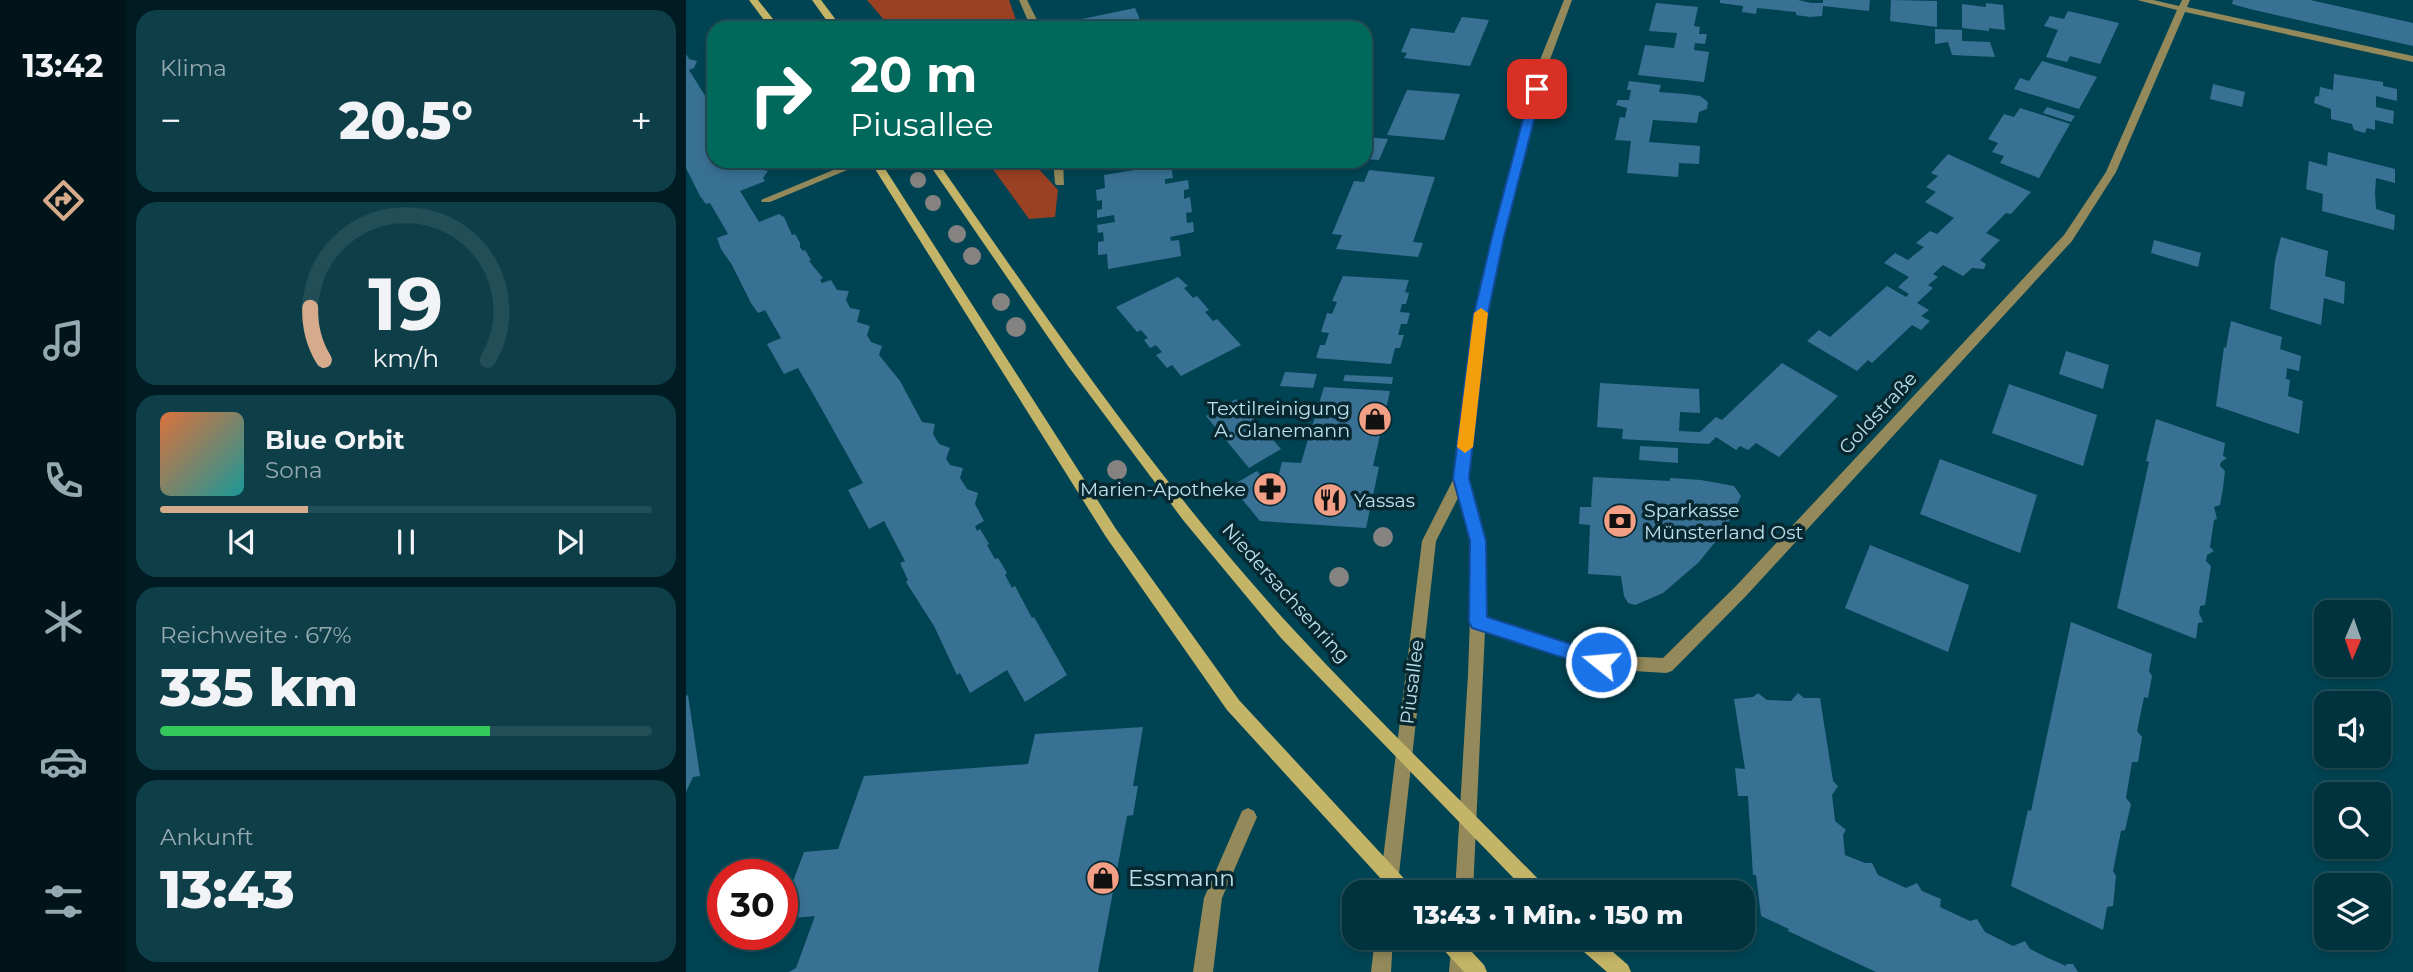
<!DOCTYPE html>
<html lang="de">
<head>
<meta charset="utf-8">
<style>
  body { margin:0; font-family:Montserrat,sans-serif; background:#0e3f49; color:#f1f3f6; height:100vh; display:flex; flex-direction:column; font-size:26px; white-space:nowrap }
  * { box-sizing:border-box; margin:0 }
  p { font-size:23px; color:#95aab0 }
  .icon { flex:none; width:38px; height:38px; fill:none; stroke:currentColor; stroke-width:2; stroke-linecap:round; stroke-linejoin:round }
  .map { position:relative; flex:1; overflow:hidden }
  .details { display:flex; flex-direction:column; gap:10px; padding:10px; background:#001c22; width:560px }
  .details>* { flex:none }
  .guide { position:absolute; left:21px; top:21px; width:665px; height:147px; border-radius:21px; box-shadow:0 4px 10px #0003,0 0 0 2px #224e58; background:#00695c; color:#fff; overflow:hidden }
  .needle { width:46px; rotate:182deg }
  .tools { position:absolute; left:1628px; top:600px; display:grid; gap:14px }
  .tools a { display:grid; place-items:center; width:77px; height:77px; border-radius:14px; background:#00333e; box-shadow:0 4px 10px #0003,0 0 0 2px #224e58; font-size:35px }
  .speed { position:absolute; left:21px; top:859px; display:flex; gap:14px; font-size:35px; font-weight:700; text-align:center }
  .speed>* { display:grid; place-content:center; width:91px; height:91px; border-radius:50%; background:#00333e; box-shadow:0 4px 10px #0003,0 0 0 2px #224e58; line-height:1 }
  .speed .limit { border:10px solid #d22; background:#fff; color:#111 }
  .pin { position:absolute; display:grid; place-items:center; width:60px; height:60px; color:#fff; margin:-30px; border-radius:14px; box-shadow:0 4px 10px #0006 }
  .me { position:absolute; width:77px; margin:-38px; rotate:287deg; stroke-linejoin:round; filter:drop-shadow(0 0 5px #0008) }
  .turn { display:flex; align-items:center; gap:24px; height:147px; padding:0 28px; font-size:32px }
  .turn .icon { width:91px; height:91px; stroke-width:2.5 }
  .turn b { display:block; font-size:49px; line-height:60px }
  .big { font-size:52px; font-weight:800; line-height:1.1 }
  .details .widget { flex:1; display:flex; flex-direction:column; justify-content:center; gap:10px; min-width:0; padding:0 24px; border-radius:21px; background:#0e3f49 }
  .details .dial { align-items:center; gap:0 }
  .dial svg { height:182px; overflow:visible; fill:none; stroke:#224e58; stroke-width:7; stroke-linecap:round; text-anchor:middle }
  .dial text { fill:#f1f3f6; stroke:none }
  .song { display:flex; align-items:center; gap:21px }
  .cover { width:84px; height:84px; border-radius:10px; background:linear-gradient(135deg,hsl(20 70% 55%),hsl(180 70% 35%)) }
  .played { height:7px; border-radius:4px; background:linear-gradient(90deg,#d6ab8b 30%,#224e58 30%) }
  .keys { display:flex; justify-content:space-around; direction:ltr }
  .heat { display:flex; justify-content:space-between; align-items:center; font-size:38px; direction:ltr }
  .charge { height:10px; border-radius:5px; background:linear-gradient(90deg,#34c759 67%,#224e58 0) }
  .trip { position:absolute; left:656px; top:880px; width:413px; height:70px; border-radius:21px; background:#00333e; box-shadow:0 4px 10px #0003,0 0 0 2px #224e58; font-weight:800; line-height:70px; text-align:center }
  main { display:flex; flex:1; min-height:0 }
  .tabs { display:flex; flex-direction:column; width:126px; justify-content:space-around; align-items:center; background:#001419; color:#95aab0 }
  .tabs .icon { width:49px; height:49px }
  .tabs .on { color:#d6ab8b }
  .tabs b { font-size:32px; color:#f1f3f6 }
  .map>svg:first-child { display:block }
</style>
</head>
<body>
<main>
<nav class="tabs">
<b>13:42</b>
<svg class="icon on" aria-label="directions" viewBox="0 0 24 24"><path d="M12 3l9 9-9 9-9-9zM9 14v-3h6M13 9l2 2-2 2"/></svg>
<svg class="icon" aria-label="music" viewBox="0 0 24 24"><path d="M9 18V5l10-2v13"/><circle cx="6" cy="18" r="3"/><circle cx="16" cy="16" r="3"/></svg>
<svg class="icon" aria-label="phone" viewBox="0 0 24 24"><path d="M5 4h4l2 5-3 2q2 4 5 5l2-3 5 2v4C11 20 4 13 5 4z"/></svg>
<svg class="icon" aria-label="climate" viewBox="0 0 24 24"><path d="M12 3v18M4 7l16 10M4 17L20 7"/></svg>
<svg class="icon" aria-label="car" viewBox="0 0 24 24"><path d="M5 17H2v-5l4-1 3-4h7l3 4 3 1v5h-3M9 17h6M6 11h13"/><circle cx="7" cy="17" r="2"/><circle cx="17" cy="17" r="2"/></svg>
<svg class="icon" aria-label="filters" viewBox="0 0 24 24"><path d="M4 7h16M4 17h16"/><circle cx="9" cy="7" r="2"/><circle cx="15" cy="17" r="2"/></svg>
</nav>
<section class="details">
<div class="widget"><p>Klima</p>
<div class="heat"><a>−</a><b class="big">20.5°</b><a>+</a></div>
</div>
<div class="widget dial"><svg viewBox="0 0 100 80">
<path d="M14 69A42 42 0 1 1 86 69"/>
<path d="M14 69A42 42 0 0 1 8 46" stroke="#d6ab8b"/>
<text x="50" y="56" font-size="32" font-weight="700">19</text>
<text x="50" y="72" font-size="11">km/h</text>
</svg></div>
<div class="widget">
<div class="song"><i class="cover"></i><div><b>Blue Orbit</b><p>Sona</p></div></div>
<div class="played"></div>
<div class="keys"><svg class="icon" aria-label="previous" viewBox="0 0 24 24"><path d="M18 5L8 12l10 7zM5 5v14"/></svg><svg class="icon" aria-label="pause" viewBox="0 0 24 24"><path d="M8 5v14M16 5v14"/></svg><svg class="icon" aria-label="next" viewBox="0 0 24 24"><path d="M6 5l10 7-10 7zM19 5v14"/></svg></div>
</div>
<div class="widget"><p>Reichweite · 67%</p><b class="big">335 km</b><div class="charge"></div></div>
<div class="widget"><p>Ankunft</p><b class="big">13:43</b></div>
</section>
<div class="map">
<svg width="1727" height="972" viewBox="0 0 1727 972">
  <rect width="100%" height="100%" fill="#004453"/>
  <g fill="#9a4023">
    <polygon points="181,0 323,0 333,28 205,28"/>
    <polygon points="301,161 349,161 350,166 372,190 369,217 343,219"/>
  </g>
  <g fill="#397194">
    <polygon points="1034,0 1112,0 1125,3 1137,3 1137,0 1184,0 1183,11 1137,6 1136,16 1124,17 1110,15 1110,12 1071,8 1070,14 1056,12 1057,6 1034,3"/>
    <polygon points="1205,0 1251,1 1251,27 1204,21"/>
    <polygon points="1547,0 1624,0 1727,23 1727,46 1564,9 1546,4"/>
    <polygon points="970,3 1012,7 1008,26 1014,27 1013,34 1021,34 1019,44 1009,43 1008,50 1023,52 1018,82 952,75 959,45 988,48 991,33 963,31"/>
    <polygon points="1300,3 1317,5 1319,30 1303,28 1303,31 1276,28 1276,4 1300,7"/>
    <polygon points="449,8 457,27 399,28 396,19"/>
    <polygon points="1382,11 1433,23 1414,64 1384,56 1381,62 1360,57 1372,30 1358,26 1364,16 1378,19"/>
    <polygon points="776,17 803,20 784,66 718,58 721,53 715,52 725,28 768,33"/>
    <polygon points="1249,29 1276,30 1276,41 1304,42 1309,57 1266,55 1262,42 1249,44"/>
    <polygon points="0,54 3,59 11,61 8,68 3,70 28,110 28,161 69,161 73,169 82,171 77,178 79,181 54,191 73,222 93,214 98,217 106,235 109,234 114,243 114,247 117,251 119,250 125,260 123,261 137,278 134,280 136,283 145,280 151,290 163,291 160,300 164,308 174,310 171,322 184,326 181,335 185,342 196,346 193,355 214,381 236,422 249,424 247,434 253,444 264,448 260,459 264,465 277,468 274,478 281,489 292,493 289,504 298,521 289,526 291,531 294,529 303,544 301,545 309,559 312,558 321,573 319,575 326,588 329,586 346,618 348,617 381,675 339,702 321,670 284,693 274,673 271,675 248,626 220,582 222,580 214,563 219,561 198,521 183,529 162,490 177,483 130,399 112,368 98,374 81,344 95,338 79,310 72,313 65,303 46,265 35,249 31,238 42,234 24,203 20,204 14,196 0,168"/>
    <polygon points="1356,61 1411,77 1393,109 1328,89 1334,78 1343,81"/>
    <polygon points="1648,74 1697,82 1697,86 1711,89 1711,101 1690,96 1690,107 1708,111 1707,124 1689,120 1689,130 1681,128 1679,133 1668,130 1666,124 1645,119 1645,109 1628,103 1629,97 1633,96 1634,87 1647,90"/>
    <polygon points="943,81 975,85 973,92 999,94 1014,96 1022,102 1021,109 1013,112 1011,123 967,120 963,142 1014,146 1013,164 993,163 992,177 941,173 945,141 929,140 934,117 939,118 941,108 930,105 932,100 943,100 945,90 941,90"/>
    <polygon points="1527,84 1559,92 1556,107 1524,99"/>
    <polygon points="721,90 774,94 758,140 701,135"/>
    <polygon points="1361,107 1389,116 1385,122 1357,113"/>
    <polygon points="1334,108 1384,124 1353,178 1314,163 1318,156 1306,152 1312,143 1302,139 1318,114 1328,117"/>
    <polygon points="679,137 702,139 693,160 679,159"/>
    <polygon points="1642,152 1709,169 1709,183 1690,178 1689,193 1690,209 1709,215 1708,230 1636,211 1637,194 1620,189 1623,161 1641,166"/>
    <polygon points="1262,154 1345,192 1325,214 1320,213 1300,233 1314,240 1294,260 1300,264 1298,269 1286,268 1277,276 1257,265 1247,274 1252,277 1242,285 1247,288 1231,303 1243,310 1235,316 1244,321 1235,330 1226,325 1186,363 1182,360 1171,371 1121,341 1133,330 1144,337 1201,286 1220,297 1223,294 1212,287 1223,277 1198,263 1209,253 1222,260 1238,247 1230,243 1244,231 1251,234 1268,218 1239,202 1250,192 1240,187 1252,176 1245,173"/>
    <polygon points="485,164 487,178 479,179 479,184 502,180 503,189 498,190 498,199 504,197 506,212 500,213 501,223 507,222 508,232 484,237 485,241 493,240 495,256 422,269 421,254 412,255 412,242 418,241 417,232 412,233 411,225 429,222 428,215 411,218 411,210 416,209 416,200 411,201 410,190 419,188 418,175"/>
    <polygon points="683,170 749,177 727,242 737,243 732,257 650,249 656,235 646,234 668,181 678,182"/>
    <polygon points="1595,237 1642,251 1639,276 1659,282 1658,304 1638,298 1635,325 1584,309 1589,261"/>
    <polygon points="1468,240 1515,253 1512,267 1465,253"/>
    <polygon points="657,276 723,280 719,292 723,293 720,304 716,304 714,312 724,313 721,324 715,324 712,335 718,335 714,348 709,348 705,364 630,358 634,345 639,345 643,333 635,332 641,313 646,314 651,302 646,301"/>
    <polygon points="492,277 502,286 498,288 507,298 511,296 523,310 519,312 527,321 531,319 555,345 495,376 486,365 481,368 470,355 476,352 470,345 464,348 458,340 462,338 455,330 451,332 430,307"/>
    <polygon points="1545,321 1596,337 1594,349 1615,356 1613,371 1601,368 1600,379 1604,380 1602,396 1617,401 1613,434 1530,406 1538,347 1540,348"/>
    <polygon points="1380,351 1423,365 1417,389 1373,374"/>
    <polygon points="1096,363 1152,396 1093,457 1070,443 1062,450 1054,446 1050,450 1030,437 1023,444 936,439 937,429 911,427 914,383 1013,389 1014,413 994,412 993,431 1014,432 1030,417 1036,420"/>
    <polygon points="599,372 631,374 627,388 594,386"/>
    <polygon points="659,375 707,377 706,384 657,381"/>
    <polygon points="1323,384 1411,415 1397,466 1306,433"/>
    <polygon points="638,387 704,391 687,466 693,467 680,528 574,521 545,486 571,471 578,480 591,481 596,462 615,463"/>
    <polygon points="550,399 595,449 563,468 520,416"/>
    <polygon points="1470,419 1539,443 1537,456 1541,458 1535,462 1534,466 1539,471 1537,488 1534,505 1528,507 1531,519 1528,520 1524,547 1528,551 1521,555 1520,561 1525,566 1519,605 1514,606 1513,613 1517,622 1512,623 1510,639 1431,608 1463,462 1460,461"/>
    <polygon points="954,446 992,448 992,463 953,460"/>
    <polygon points="1254,459 1351,495 1334,553 1234,514"/>
    <polygon points="907,477 984,481 984,478 1015,480 1048,486 1055,496 1038,531 1013,562 977,593 949,605 942,603 938,596 935,576 902,574 904,525 893,524 894,507 905,507"/>
    <polygon points="1184,545 1283,585 1262,652 1159,608"/>
    <polygon points="1385,622 1466,654 1463,671 1466,676 1462,698 1458,697 1451,731 1456,737 1452,762 1446,762 1440,798 1445,804 1439,830 1435,831 1427,871 1430,876 1427,906 1421,907 1417,930 1325,886 1342,810 1345,811"/>
    <polygon points="1072,693 1081,700 1105,701 1112,693 1118,698 1134,698 1147,781 1152,786 1146,795 1149,821 1160,830 1157,835 1159,855 1179,863 1186,863 1192,875 1220,888 1231,883 1236,891 1255,899 1254,907 1284,921 1291,919 1299,932 1327,946 1339,941 1344,949 1362,958 1380,966 1380,964 1387,964 1392,972 1190,972 1102,931 1103,929 1075,916 1070,875 1067,875 1062,796 1052,796 1049,768 1059,769 1048,699 1067,697"/>
    <polygon points="2,695 14,776 7,777 0,792 0,696"/>
    <polygon points="457,727 447,786 452,786 447,815 441,816 412,972 103,972 110,968 129,916 96,919 96,911 118,852 152,849 178,776 342,764 349,734"/>
  </g>
  <g fill="none" stroke-linecap="round" stroke-linejoin="round">
    <g fill="#93895a" fill-rule="evenodd">
      <polygon points="169,161 183,161 84,202 76,202 75,200"/>
      <polygon points="562,808 568,811 571,817 536,898 527,972 507,972 518,898 556,811"/>
    </g>
    <g fill="#93895a" fill-rule="evenodd">
      <polygon points="333,0 341,0 355,28 345,28"/>
      <polygon points="878,0 886,0 862,65 818,237 800,318 782,478 799,541 799,617 915,655 977,658 1050,586 1378,235 1420,172 1491,10 1451,0 1467,0 1493,6 1496,0 1504,0 1501,7 1727,56 1727,62 1499,12 1430,172 1386,241 1060,596 986,671 980,673 915,669 799,631 787,892 769,892 782,674 786,563 785,541 773,496 750,541 711,892 693,892 736,541 768,478 788,318 806,237 852,65"/>
      <polygon points="367,161 377,161 378,185 370,185 369,183"/>
      <polygon points="689,938 707,938 705,972 685,972"/>
      <polygon points="766,938 784,938 783,972 763,972"/>
    </g>
    <g fill="#c4b467" fill-rule="evenodd">
      <polygon points="63,0 72,0 94,28 84,28"/>
      <polygon points="126,0 135,0 156,28 146,28"/>
      <polygon points="184,161 194,161 430,529 553,700 725,886 728,892 707,892 541,710 420,537"/>
      <path d="M241,161H251C363,321 474,485 607,629C688,717 775,800 859,886L862,892H841L595,638L497,520L382,366Z"/>
      <polygon points="751,938 773,938 798,965 801,972 778,972 753,945"/>
      <polygon points="888,938 911,938 942,965 945,972 921,972 890,945"/>
    </g>
  </g>
  <g fill="#848381">
    <circle cx="232" cy="180" r="8"/>
    <circle cx="247" cy="203" r="8"/>
    <circle cx="271" cy="234" r="9"/>
    <circle cx="286" cy="256" r="9"/>
    <circle cx="315" cy="302" r="9"/>
    <circle cx="330" cy="327" r="10"/>
    <circle cx="431" cy="470" r="10"/>
    <circle cx="697" cy="537" r="10"/>
    <circle cx="653" cy="577" r="10"/>
  </g>
  <polygon fill="#1a73e8" stroke="#114b97" stroke-width="2" points="851,86 856,89 818,237 801,318 783,478 800,541 801,617 922,656 924,662 922,668 915,670 786,628 783,622 784,541 767,478 787,318 806,237 845,89"/>
  <polygon fill="#f59e0b" points="795,308 802,313 787,447 779,453 771,447 788,313"/>
  <defs>
    <g id="shop-disc" transform="scale(1.75)"><circle r="9.5" fill="#f39f85" stroke="#072830"/><path d="M-5-2.5h2.3a2.7 3.5 0 0 1 5.4 0H5L5.5 6h-11ZM-1.5-2.5h3a1.5 2.3 0 0 0-3 0Z" fill="#111"/></g>
    <g id="pharmacy-disc" transform="scale(1.75)"><circle r="9.5" fill="#f39f85" stroke="#072830"/><path d="M-2-6h4v4h4v4h-4v4h-4v-4h-4v-4h4Z" fill="#111"/></g>
    <g id="restaurant-disc" transform="scale(1.75)"><circle r="9.5" fill="#f39f85" stroke="#072830"/><path d="M-5-6h1v4h1v-4h1v4h1v-4h1v5L-1.5 .5V6h-2V.5L-5-1ZM5-6V6H3V1.5H1.5Q1.5-4 5-6Z" fill="#111"/></g>
    <g id="bank-disc" transform="scale(1.75)"><circle r="9.5" fill="#f39f85" stroke="#072830"/><path d="M-6-4H6V4H-6ZM0-2.3a2.3 2.3 0 1 0 0 4.6a2.3 2.3 0 1 0 0-4.6Z" fill="#111"/></g>
  </defs>
  <g fill-rule="evenodd">
    <use href="#shop-disc" x="689" y="419"/>
    <use href="#pharmacy-disc" x="584" y="489"/>
    <use href="#restaurant-disc" x="644" y="500"/>
    <use href="#bank-disc" x="934" y="521"/>
    <use href="#shop-disc" x="417" y="878"/>
  </g>
  <g text-anchor="middle" dominant-baseline="central" stroke-width="7" stroke-linejoin="round" paint-order="stroke">
    <g font-size="19" fill="#bce0eb" stroke="#072830" text-anchor="end">
      <text x="664" y="408">Textilreinigung<tspan x="664" dy="22">A. Glanemann</tspan></text>
      <text x="560" y="489">Marien-Apotheke</text>
      <text x="668" y="500" text-anchor="start">Yassas</text>
      <text x="958" y="510" text-anchor="start">Sparkasse<tspan x="958" dy="22">Münsterland Ost</tspan></text>
    </g>
    <g font-size="19" fill="#bce0eb" stroke="#072830">
      <text transform="translate(1192 413) rotate(-47)">Goldstraße</text>
      <text transform="translate(600 593) rotate(48)">Niedersachsenring</text>
      <text transform="translate(726 682) rotate(-83)">Piusallee</text>
    </g>
    <g font-size="23" fill="#bce0eb" stroke="#072830" text-anchor="start">
      <text x="442" y="878">Essmann</text>
    </g>
  </g>
</svg>
<div class="tools">
<a><svg class="needle" viewBox="-14 -14 28 28"><path d="M0-13l5 13h-10z" fill="#e53935"/><path d="M0 13l5-13h-10z" fill="#95aab0"/></svg></a>
<a><svg class="icon" aria-label="sound" viewBox="0 0 24 24"><path d="M4 9h4l5-4v14l-5-4H4zM17 9q2 3 0 6"/></svg></a>
<a><svg class="icon" aria-label="search" viewBox="0 0 24 24"><circle cx="10" cy="10" r="6"/><path d="M15 15l6 6"/></svg></a>
<a><svg class="icon" aria-label="layers" viewBox="0 0 24 24"><path d="M12 4l9 5-9 5-9-5zM3 14l9 5 9-5"/></svg></a>
</div>
<div class="speed"><div class="limit">30</div></div>
<div class="pin" style="left:851px;top:89px;background:#d93025"><svg class="icon" aria-label="arrive" viewBox="0 0 24 24"><path d="M6 21V4h12l-3 4 3 4H6"/></svg></div>
<svg class="me" style="left:915px;top:662px" viewBox="-20 -20 40 40"><circle r="17" fill="#1a73e8" stroke="#fff" stroke-width="3"/><path d="M0-11L8 9 0 5-8 9z" fill="#fff"/></svg>
<div class="trip">13:43 · 1 Min. · 150 m</div>
<div class="guide">
<div class="turn"><svg class="icon" aria-label="right" viewBox="0 0 24 24"><path d="M7 20v-9h11M14 6l5 5-5 5"/></svg><div><b>20 m</b>Piusallee</div></div>
</div>
</div>
</main>
</body>
</html>
